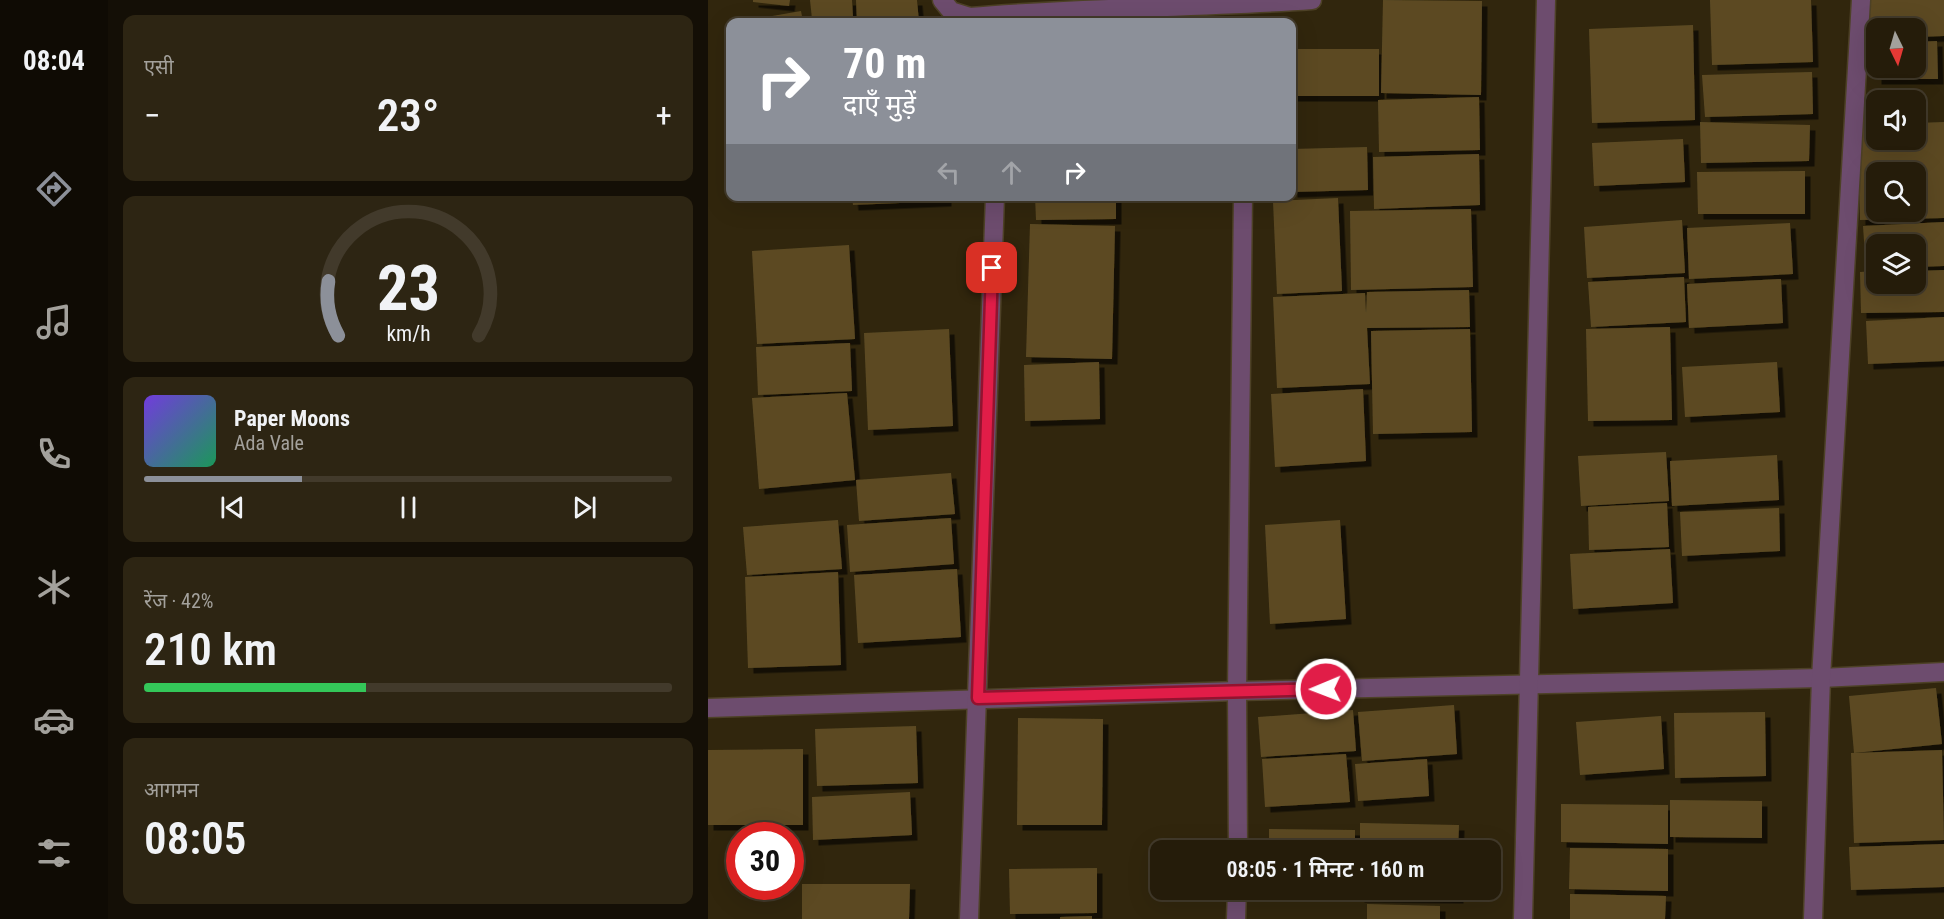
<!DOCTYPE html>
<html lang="hi">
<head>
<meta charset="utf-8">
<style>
  body { margin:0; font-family:"Roboto Condensed","Noto Sans Devanagari",sans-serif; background:#2d2513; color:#f1f3f6; height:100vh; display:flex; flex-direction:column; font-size:22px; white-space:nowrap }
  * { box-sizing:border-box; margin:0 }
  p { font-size:20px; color:#a3a19c }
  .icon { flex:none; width:33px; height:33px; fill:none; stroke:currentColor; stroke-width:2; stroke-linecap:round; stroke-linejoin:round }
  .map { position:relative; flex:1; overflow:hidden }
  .details { display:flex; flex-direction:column; gap:15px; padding:15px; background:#140f06; width:600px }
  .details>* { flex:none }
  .top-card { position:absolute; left:18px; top:18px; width:570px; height:183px; border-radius:12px; box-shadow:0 6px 24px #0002,0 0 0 2px #423a2b; background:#8c9099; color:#fff; overflow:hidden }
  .needle { width:39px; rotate:175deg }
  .tools { position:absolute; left:1158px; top:18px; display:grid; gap:12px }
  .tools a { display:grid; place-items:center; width:60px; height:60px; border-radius:12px; background:#251c0a; box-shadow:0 6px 24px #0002,0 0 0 2px #423a2b; font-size:30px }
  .speed { position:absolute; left:18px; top:822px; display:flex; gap:12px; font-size:30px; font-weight:700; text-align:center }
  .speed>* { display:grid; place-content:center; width:78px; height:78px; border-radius:50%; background:#251c0a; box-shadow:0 6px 24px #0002,0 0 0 2px #423a2b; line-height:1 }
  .speed .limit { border:9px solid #d22; background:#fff; color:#111 }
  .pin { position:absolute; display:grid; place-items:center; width:51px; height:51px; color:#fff; margin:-26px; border-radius:12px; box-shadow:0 3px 9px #0006 }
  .me { position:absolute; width:66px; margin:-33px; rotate:269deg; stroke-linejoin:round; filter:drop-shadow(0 0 4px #0008) }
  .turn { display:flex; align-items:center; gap:21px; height:126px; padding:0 18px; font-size:27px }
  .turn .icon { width:78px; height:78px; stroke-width:2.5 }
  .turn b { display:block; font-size:42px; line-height:51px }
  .lanes { display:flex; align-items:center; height:57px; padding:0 18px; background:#0003; justify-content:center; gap:30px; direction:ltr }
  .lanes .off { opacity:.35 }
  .big { font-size:45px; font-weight:600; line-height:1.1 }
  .details .widget { flex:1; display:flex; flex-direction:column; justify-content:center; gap:9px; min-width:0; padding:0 21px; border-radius:12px; background:#2d2513 }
  .details .dial { align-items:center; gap:0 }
  .dial svg { height:156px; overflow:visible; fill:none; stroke:#423a2b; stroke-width:7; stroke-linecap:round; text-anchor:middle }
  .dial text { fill:#f1f3f6; stroke:none }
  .song { display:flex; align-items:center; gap:18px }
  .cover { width:72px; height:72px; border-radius:9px; background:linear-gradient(135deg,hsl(260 70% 55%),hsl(150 70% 35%)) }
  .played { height:6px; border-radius:3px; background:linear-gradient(90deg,#8c9099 30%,#423a2b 30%) }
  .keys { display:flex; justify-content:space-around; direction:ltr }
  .heat { display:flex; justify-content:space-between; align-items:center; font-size:33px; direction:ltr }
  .charge { height:9px; border-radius:4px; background:linear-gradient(90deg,#34c759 42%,#423a2b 0) }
  .trip { position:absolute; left:442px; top:840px; width:351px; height:60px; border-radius:12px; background:#251c0a; box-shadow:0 6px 24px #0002,0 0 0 2px #423a2b; font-weight:600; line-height:60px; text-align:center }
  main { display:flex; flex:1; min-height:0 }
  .menu { display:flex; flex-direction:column; width:108px; justify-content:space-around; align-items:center; background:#0f0b04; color:#a3a19c }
  .menu .icon { width:42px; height:42px }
  .menu .current { color:#8c9099 }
  .menu b { font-size:27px; color:#f1f3f6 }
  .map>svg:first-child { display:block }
</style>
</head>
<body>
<main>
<nav class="menu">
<b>08:04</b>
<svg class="icon current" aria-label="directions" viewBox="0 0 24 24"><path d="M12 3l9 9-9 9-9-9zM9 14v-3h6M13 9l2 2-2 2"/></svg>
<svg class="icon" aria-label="music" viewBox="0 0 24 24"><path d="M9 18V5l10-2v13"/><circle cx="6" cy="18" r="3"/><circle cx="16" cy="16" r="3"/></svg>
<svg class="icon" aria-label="phone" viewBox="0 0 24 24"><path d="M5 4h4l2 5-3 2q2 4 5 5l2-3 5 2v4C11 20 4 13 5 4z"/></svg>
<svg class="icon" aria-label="climate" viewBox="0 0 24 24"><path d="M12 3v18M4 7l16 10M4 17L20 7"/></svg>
<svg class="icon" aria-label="car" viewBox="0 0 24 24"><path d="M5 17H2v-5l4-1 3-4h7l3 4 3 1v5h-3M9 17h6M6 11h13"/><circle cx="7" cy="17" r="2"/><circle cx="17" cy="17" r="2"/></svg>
<svg class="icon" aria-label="filters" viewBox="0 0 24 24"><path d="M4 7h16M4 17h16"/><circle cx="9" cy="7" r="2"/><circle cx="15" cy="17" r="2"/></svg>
</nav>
<section class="details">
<div class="widget"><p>एसी</p>
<div class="heat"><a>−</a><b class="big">23°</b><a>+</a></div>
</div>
<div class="widget dial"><svg viewBox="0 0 100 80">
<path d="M14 69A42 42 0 1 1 86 69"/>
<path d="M14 69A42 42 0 0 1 9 41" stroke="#8c9099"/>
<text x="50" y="56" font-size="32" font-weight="700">23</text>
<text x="50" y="72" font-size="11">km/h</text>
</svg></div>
<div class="widget">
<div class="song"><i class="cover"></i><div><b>Paper Moons</b><p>Ada Vale</p></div></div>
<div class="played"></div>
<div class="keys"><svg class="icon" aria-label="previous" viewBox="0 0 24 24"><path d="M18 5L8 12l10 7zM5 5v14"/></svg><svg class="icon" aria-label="pause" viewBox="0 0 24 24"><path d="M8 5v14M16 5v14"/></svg><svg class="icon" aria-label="next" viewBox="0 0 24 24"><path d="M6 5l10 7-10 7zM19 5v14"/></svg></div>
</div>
<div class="widget"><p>रेंज · 42%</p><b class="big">210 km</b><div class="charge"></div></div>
<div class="widget"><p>आगमन</p><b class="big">08:05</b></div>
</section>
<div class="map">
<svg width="1236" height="919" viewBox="0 0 1236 919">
  <defs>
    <filter id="shadow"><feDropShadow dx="5.5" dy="5.5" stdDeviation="0" flood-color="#0009"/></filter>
  </defs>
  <rect width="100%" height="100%" fill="#31260d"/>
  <g fill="#5b4a24" fill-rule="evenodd" filter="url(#shadow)">
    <polygon points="45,0 82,0 81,6 45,2"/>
    <polygon points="102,0 144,0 145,17 104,19"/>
    <polygon points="148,0 209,0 211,22 149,22"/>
    <polygon points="675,0 774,1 773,95 673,93"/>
    <polygon points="1002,0 1103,0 1105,62 1004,65"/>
    <polygon points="1158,0 1236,0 1236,36 1208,37 1208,28 1168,28 1168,39 1159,39"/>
    <polygon points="93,11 95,22 36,22 36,21"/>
    <polygon points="497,16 497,22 417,22 417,17"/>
    <polygon points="985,25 987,120 884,123 881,29"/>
    <polygon points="1229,41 1230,79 1168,79 1168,68 1208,68 1208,42"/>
    <rect x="584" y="49" width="87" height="47"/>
    <polygon points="1104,72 1105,114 997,117 994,75"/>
    <polygon points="771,97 772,150 671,152 670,100"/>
    <polygon points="992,122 1102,125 1101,161 993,163"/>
    <path d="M1236,122V218L1152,220L1150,124H1168V140H1208V123ZM1168,172H1208V212H1168Z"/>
    <polygon points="975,139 977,182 886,186 884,143"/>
    <polygon points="659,147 660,190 584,192 584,149"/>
    <polygon points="771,154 772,205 666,209 665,157"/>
    <polygon points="1097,171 1097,214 990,214 989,172"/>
    <polygon points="144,196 238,196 238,201 145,205"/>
    <polygon points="327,196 408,196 408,219 328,220"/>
    <polygon points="630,198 634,291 569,294 565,201"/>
    <polygon points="763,209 765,287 643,290 642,211"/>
    <polygon points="974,220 977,273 879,278 876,227"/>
    <polygon points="1236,222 1236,266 1208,267 1208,244 1168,244 1168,269 1158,270 1155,226"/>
    <polygon points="1082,223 1085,274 981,279 979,228"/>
    <polygon points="322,224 407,226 404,359 318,357"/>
    <polygon points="141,245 147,339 49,344 44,251"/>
    <polygon points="1236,270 1236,312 1153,313 1152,272 1168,271 1168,284 1208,284 1208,271"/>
    <polygon points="976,277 978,322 883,327 880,282"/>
    <polygon points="1073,279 1075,323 981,328 979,284"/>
    <polygon points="761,290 762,327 659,328 662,384 569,388 565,297 657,293 658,313 659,292"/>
    <polygon points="1236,317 1236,361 1160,364 1158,321"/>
    <polygon points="962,327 964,420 880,421 878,329"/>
    <polygon points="241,329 245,426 160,430 156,333"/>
    <polygon points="762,329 764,432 665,434 663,331"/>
    <polygon points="142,343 144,391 50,395 48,347"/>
    <polygon points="391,362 392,419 317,421 316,365"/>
    <polygon points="1069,362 1072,412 977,417 974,367"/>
    <polygon points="655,389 658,461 567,467 563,394"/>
    <polygon points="139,393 147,480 51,489 44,398"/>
    <polygon points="958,452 961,501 873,506 870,456"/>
    <polygon points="1069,455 1071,500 964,506 962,461"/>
    <polygon points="243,473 247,514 151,521 148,480"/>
    <polygon points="959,503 961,547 881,550 880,507"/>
    <polygon points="1071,508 1072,551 974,556 972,512"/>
    <polygon points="243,518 246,564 142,572 139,525"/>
    <polygon points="130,520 134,569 39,575 35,527"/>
    <polygon points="632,520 638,619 562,624 557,525"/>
    <polygon points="962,549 965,603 865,609 862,554"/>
    <polygon points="249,569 253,637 150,643 146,575"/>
    <polygon points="130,572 133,665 40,668 37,577"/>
    <polygon points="1228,688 1234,744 1146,753 1141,696"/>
    <polygon points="746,705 749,754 654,761 650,712"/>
    <polygon points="645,710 648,751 553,757 550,717"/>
    <polygon points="1057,712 1058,776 967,778 966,713"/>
    <polygon points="953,716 956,769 872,775 868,722"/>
    <polygon points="310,718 395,719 394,825 309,825"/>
    <polygon points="208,726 210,783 109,786 107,729"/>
    <polygon points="95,749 95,825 0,825 0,750"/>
    <polygon points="1234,750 1236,840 1146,843 1143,753"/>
    <polygon points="638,754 642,802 557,807 554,759"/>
    <polygon points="719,759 721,796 650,801 647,764"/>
    <polygon points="202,792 204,835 105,840 104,797"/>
    <polygon points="962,800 1054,801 1054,838 962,837"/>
    <polygon points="853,804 960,805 960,844 853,842"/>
    <polygon points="652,823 751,825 750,850 652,850"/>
    <polygon points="561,829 647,830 647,850 561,850"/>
    <polygon points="1236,844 1236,887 1143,890 1141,847"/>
    <polygon points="862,848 960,849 960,891 861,889"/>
    <polygon points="389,868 389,913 302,914 301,869"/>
    <polygon points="94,884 202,884 201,919 94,919"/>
    <polygon points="560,890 646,890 646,894 560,893"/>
    <polygon points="651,890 750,890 750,898 651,897"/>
    <polygon points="862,894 958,896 957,919 862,919"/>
    <polygon points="659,904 732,906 732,919 659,919"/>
    <polygon points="384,916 384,919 352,919 352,917"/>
  </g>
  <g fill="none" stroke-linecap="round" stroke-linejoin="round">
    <g stroke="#4d4126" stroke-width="21">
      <g id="minor">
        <path d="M234,0L243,11L262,17C375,7 490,8 604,0"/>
        <polyline points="0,708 529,691 1113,678 1236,672"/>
        <polyline points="530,850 529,691 535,196"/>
        <polyline points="261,919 287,196"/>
        <polyline points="528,919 529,890"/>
        <polyline points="815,919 838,0"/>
        <polyline points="1105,919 1113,678 1153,0"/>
      </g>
    </g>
    <use href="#minor" stroke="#6d4c6e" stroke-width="18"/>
  </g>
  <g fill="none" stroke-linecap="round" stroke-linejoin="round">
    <g stroke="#92132f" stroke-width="15">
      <polyline id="route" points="284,268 270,698 618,689"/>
    </g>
    <use href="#route" stroke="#e11d48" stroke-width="10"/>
  </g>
</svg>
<div class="tools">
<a><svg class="needle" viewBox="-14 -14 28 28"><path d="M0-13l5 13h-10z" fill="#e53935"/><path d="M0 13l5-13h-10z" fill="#a3a19c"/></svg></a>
<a><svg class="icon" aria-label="sound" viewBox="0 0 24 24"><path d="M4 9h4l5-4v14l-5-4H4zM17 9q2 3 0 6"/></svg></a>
<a><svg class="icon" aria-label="search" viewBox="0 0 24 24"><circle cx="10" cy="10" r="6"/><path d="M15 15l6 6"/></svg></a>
<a><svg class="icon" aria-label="layers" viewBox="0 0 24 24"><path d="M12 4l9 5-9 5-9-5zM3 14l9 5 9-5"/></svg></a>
</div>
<div class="speed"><div class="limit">30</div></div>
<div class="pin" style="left:284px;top:268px;background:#d93025"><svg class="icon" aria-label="arrive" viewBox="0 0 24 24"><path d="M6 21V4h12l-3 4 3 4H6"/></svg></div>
<svg class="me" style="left:618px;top:689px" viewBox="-20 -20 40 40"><circle r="17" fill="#e11d48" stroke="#fff" stroke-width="3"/><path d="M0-11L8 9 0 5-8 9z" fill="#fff"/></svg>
<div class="trip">08:05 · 1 मिनट · 160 m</div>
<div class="top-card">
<div class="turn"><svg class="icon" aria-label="right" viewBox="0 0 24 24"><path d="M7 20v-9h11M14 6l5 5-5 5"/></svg><div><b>70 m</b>दाएँ मुड़ें</div></div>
<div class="lanes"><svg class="icon off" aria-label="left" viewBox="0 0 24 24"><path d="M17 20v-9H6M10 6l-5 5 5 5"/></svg><svg class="icon off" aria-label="ahead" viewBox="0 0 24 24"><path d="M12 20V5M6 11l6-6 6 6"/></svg><svg class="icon" aria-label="right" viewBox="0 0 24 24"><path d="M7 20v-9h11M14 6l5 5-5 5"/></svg></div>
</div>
</div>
</main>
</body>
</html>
